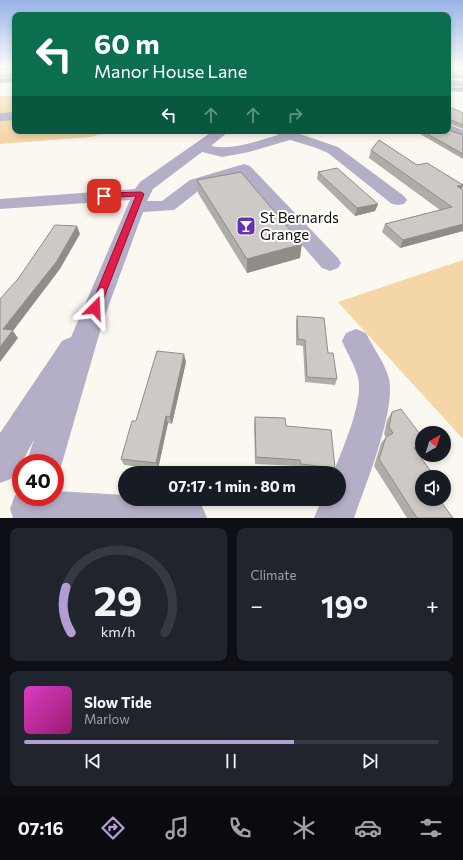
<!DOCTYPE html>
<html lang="en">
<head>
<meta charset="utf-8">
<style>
  body { margin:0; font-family:Commissioner,sans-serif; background:#20242c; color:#f1f3f6; height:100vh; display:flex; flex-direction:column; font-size:15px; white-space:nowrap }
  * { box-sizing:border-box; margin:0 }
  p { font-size:13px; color:#9ea1a6 }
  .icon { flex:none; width:22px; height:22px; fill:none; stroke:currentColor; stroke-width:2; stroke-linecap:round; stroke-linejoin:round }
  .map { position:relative; height:518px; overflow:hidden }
  .details { display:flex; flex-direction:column; gap:10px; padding:10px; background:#0d0f14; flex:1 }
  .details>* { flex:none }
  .hud { position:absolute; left:12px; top:12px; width:439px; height:122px; border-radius:8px; box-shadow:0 2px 6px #0003; background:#0b6e4f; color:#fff; overflow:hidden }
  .needle { width:26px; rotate:39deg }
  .controls { position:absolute; left:415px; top:426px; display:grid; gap:8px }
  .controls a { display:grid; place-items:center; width:36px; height:36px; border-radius:50%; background:#171b24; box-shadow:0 2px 6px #0003; font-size:20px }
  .speed { position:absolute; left:12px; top:454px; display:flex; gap:8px; font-size:20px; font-weight:700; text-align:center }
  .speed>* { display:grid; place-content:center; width:52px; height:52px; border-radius:50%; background:#171b24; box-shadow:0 2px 6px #0003; line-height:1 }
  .speed .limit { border:6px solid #d22; background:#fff; color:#111 }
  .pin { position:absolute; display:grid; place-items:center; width:34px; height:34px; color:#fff; margin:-17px; border-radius:8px; box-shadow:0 2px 6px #0006 }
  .me { position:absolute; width:44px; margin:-22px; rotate:21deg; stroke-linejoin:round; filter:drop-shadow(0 0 3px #0008) }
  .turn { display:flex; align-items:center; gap:14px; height:84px; padding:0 16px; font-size:18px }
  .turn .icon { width:52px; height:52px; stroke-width:2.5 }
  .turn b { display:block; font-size:28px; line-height:34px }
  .lanes { display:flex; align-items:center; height:38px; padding:0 16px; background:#0003; justify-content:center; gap:20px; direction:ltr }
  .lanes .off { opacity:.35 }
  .big { font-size:30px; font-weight:700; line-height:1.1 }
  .details .card { flex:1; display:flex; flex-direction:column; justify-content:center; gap:6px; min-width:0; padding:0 14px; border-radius:8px; background:#20242c }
  .details .dial { align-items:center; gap:0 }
  .dial svg { height:104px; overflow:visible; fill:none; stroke:#363941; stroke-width:7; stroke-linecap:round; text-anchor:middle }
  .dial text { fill:#f1f3f6; stroke:none }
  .song { display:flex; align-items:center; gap:12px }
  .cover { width:48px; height:48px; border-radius:6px; background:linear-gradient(135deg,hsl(310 70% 55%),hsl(320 70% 35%)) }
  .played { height:4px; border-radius:2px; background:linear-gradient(90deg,#b29ed5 65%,#363941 65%) }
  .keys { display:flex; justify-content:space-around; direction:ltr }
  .heat { display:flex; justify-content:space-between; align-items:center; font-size:22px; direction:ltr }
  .details .tiles { flex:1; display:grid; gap:10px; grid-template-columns:1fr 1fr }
  .card:last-child { grid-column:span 2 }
  .trip { position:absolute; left:118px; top:466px; width:228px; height:40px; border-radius:20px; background:#171b24; box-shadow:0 2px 6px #0003; font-weight:700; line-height:40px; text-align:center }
  .tabs { display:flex; height:64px; justify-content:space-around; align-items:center; background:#090b0e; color:#9ea1a6 }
  .tabs .icon { width:28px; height:28px }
  .tabs .current { color:#b29ed5 }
  .tabs b { font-size:18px; color:#f1f3f6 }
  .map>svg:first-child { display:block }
</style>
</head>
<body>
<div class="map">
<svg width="463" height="518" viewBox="0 0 463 518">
  <rect width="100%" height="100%" fill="#fbf8f2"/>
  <g fill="#f4d6a7">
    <polygon points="0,96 15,96 15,131 107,131 91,137 0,144"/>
    <polygon points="463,260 463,439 338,302"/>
  </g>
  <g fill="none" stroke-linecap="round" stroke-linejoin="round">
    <g fill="#b4aec7" fill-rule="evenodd">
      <polygon points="15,71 15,77 0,78 0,72"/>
      <polygon points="448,80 463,81 463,87 448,86"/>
      <polygon points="15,112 15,120 0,121 0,113"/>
      <polygon points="448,124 463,130 463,139 444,131 448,131"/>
      <path d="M213,131H229L211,146C233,151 256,141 278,135L273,131H291L338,147L404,196L407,200L404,204L398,205L392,204L328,153L314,147L290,140L249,152L222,157L202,152L153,189L147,201H162L190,180L244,164L250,166L338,258L341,263L338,268L330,271L322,268L241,175L202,188L174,210L143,212L103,321L62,463L57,476H55V463H26L34,440L13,478L0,483V433L62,341L71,337L130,200L0,209V199L135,189L140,182Z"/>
      <path d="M356,329L366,333C373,348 385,363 389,379C396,411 365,486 354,518H314L322,499H339V473H333C342,451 364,401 358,378C355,365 347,353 342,341L346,333Z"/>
      <polygon points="55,491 125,495 125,499 189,499 201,504 207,518 13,518 10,509 15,495 21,493 21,497 55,497"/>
    </g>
  </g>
  <g fill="#b0ada9">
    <polygon points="448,67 463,67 463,79 448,78"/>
    <polygon points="15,75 15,82 0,83 0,77"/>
    <polygon points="448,83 448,84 463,85 463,92 448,91"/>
    <polygon points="448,106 463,113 463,129 448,123"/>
    <polygon points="415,131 448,131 463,135 463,159"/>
    <polygon points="371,150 417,165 463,185 461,189 463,231 400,248 382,232 385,224 440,210 369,158"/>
    <polygon points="318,172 378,204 375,211 355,216 317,179"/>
    <polygon points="197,180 300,258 247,273 198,193"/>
    <polygon points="297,316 328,353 337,379 335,385 305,382 303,346 296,345 296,322"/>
    <polygon points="186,362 172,424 168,423 158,469 124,465 121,459 136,421"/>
    <polygon points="392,412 420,449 416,451 422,477 453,518 407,518 374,466 381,443 386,437 384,434 387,420"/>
    <polygon points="255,417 286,426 335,468 332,473 325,473 298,470 298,466 255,464 254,424"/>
  </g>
  <g fill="#908d89">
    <polygon points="14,67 15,70 0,70 0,68"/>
    <polygon points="463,185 463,186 460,193 457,186"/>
    <polygon points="378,204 375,211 355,216 357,208"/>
    <polygon points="463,224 463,231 400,248 403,240"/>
    <polygon points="77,226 80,234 60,269 13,331 18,338 0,362 0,347 3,329"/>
    <polygon points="302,244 300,258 247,273 247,259"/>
    <polygon points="184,354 186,362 172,424 170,417"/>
    <polygon points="166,416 168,423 158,469 156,463"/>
    <polygon points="422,445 422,447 420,449 409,455 414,448"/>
  </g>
  <g fill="#cdc9c4" stroke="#908d89">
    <polygon points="448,67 463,67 463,76 449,76 448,77"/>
    <polygon points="15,75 15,79 0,80 0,77"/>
    <polygon points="448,83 448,84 463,85 463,89 448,88"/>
    <polygon points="448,106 463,113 463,125 449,119 448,125"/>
    <polygon points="448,130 463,135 463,154 422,131 448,131"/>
    <polygon points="379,140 417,165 427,163 463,185 457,186 463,190 463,224 403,240 385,224 452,207 371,150"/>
    <polygon points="337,168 378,204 357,208 318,172"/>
    <polygon points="241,172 302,244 247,259 197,180"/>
    <polygon points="55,225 77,226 57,261 3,329 13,330 0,347 0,299 18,279"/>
    <polygon points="297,316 324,318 328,353 333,353 337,379 307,377 305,340 298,339"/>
    <polygon points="157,351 184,354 170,417 166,416 156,463 121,459 132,421 136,421"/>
    <polygon points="401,409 422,437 422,445 414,448 435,477 422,477 422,499 439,499 453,518 417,518 379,459 386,437 393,433 389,427 392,412"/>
    <polygon points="255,417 285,418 286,426 331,430 335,468 301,464 300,460 256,457"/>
  </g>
  <linearGradient id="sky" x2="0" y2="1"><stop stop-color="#97b2e8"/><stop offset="0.48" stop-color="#fdfcf9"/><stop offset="1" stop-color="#fdfcf9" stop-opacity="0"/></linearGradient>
  <rect width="463" height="140" fill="url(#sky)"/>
  <polygon fill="#e11d48" stroke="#92132f" points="141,192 144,194 100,308 98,310 91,310 90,308 136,196 104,198 100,196 104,193"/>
  <defs>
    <g id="bar-square" transform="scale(1)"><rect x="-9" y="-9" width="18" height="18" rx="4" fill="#6435ad" stroke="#fff"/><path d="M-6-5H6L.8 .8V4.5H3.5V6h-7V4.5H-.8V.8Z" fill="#fff"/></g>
  </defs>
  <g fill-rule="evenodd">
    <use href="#bar-square" x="246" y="226"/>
  </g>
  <g text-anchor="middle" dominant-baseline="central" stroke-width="4" stroke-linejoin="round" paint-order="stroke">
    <g font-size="15" fill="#0f0e0c" stroke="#fff" text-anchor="start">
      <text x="260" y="217">St Bernards<tspan x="260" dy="17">Grange</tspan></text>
    </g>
  </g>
</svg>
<div class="controls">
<a><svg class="needle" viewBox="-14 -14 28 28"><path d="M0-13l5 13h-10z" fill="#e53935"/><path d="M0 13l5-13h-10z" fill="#9ea1a6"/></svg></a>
<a><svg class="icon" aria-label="sound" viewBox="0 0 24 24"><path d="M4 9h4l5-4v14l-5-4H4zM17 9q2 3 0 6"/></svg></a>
</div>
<div class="speed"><div class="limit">40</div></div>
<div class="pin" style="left:104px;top:196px;background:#d93025"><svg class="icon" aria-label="arrive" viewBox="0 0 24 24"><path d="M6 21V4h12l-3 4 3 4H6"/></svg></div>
<svg class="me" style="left:95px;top:308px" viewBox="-20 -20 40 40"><path d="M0-17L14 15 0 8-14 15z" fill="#e11d48" stroke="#fff" stroke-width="4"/></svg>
<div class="trip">07:17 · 1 min · 80 m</div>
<div class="hud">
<div class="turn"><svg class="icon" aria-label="left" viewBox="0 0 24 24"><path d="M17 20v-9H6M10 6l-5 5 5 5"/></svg><div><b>60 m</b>Manor House Lane</div></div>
<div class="lanes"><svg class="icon" aria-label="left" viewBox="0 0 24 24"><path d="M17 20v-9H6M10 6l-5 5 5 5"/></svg><svg class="icon off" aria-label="ahead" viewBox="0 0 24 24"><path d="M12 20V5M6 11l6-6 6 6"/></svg><svg class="icon off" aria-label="ahead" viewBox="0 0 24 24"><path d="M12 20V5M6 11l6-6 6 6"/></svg><svg class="icon off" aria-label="right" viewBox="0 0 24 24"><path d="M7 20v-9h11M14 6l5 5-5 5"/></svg></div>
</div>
</div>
<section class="details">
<div class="tiles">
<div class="card dial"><svg viewBox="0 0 100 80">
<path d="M14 69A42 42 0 1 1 86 69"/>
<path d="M14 69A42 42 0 0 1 10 34" stroke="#b29ed5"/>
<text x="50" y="56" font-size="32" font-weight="700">29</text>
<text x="50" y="72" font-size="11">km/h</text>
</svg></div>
<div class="card"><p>Climate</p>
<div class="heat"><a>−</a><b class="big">19°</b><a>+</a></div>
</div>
<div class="card">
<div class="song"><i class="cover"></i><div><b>Slow Tide</b><p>Marlow</p></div></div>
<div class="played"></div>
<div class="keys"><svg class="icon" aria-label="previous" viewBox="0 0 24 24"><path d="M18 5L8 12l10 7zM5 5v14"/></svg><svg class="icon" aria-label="pause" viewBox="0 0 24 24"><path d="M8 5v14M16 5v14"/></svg><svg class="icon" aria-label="next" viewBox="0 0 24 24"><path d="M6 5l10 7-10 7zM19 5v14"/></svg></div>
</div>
</div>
</section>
<nav class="tabs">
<b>07:16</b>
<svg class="icon current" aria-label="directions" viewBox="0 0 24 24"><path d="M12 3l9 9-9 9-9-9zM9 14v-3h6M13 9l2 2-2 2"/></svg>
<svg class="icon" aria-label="music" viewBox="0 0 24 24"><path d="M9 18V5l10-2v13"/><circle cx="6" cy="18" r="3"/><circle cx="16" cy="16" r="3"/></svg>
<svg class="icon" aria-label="phone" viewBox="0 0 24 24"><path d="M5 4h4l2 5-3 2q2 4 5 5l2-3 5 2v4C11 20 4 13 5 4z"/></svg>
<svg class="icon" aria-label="climate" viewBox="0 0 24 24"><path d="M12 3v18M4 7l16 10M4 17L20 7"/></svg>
<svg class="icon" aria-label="car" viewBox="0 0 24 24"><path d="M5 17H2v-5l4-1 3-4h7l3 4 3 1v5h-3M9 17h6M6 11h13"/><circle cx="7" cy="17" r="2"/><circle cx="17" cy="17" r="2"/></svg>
<svg class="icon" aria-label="filters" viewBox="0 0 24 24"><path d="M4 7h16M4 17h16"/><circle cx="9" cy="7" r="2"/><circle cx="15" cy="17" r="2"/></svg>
</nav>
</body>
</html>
